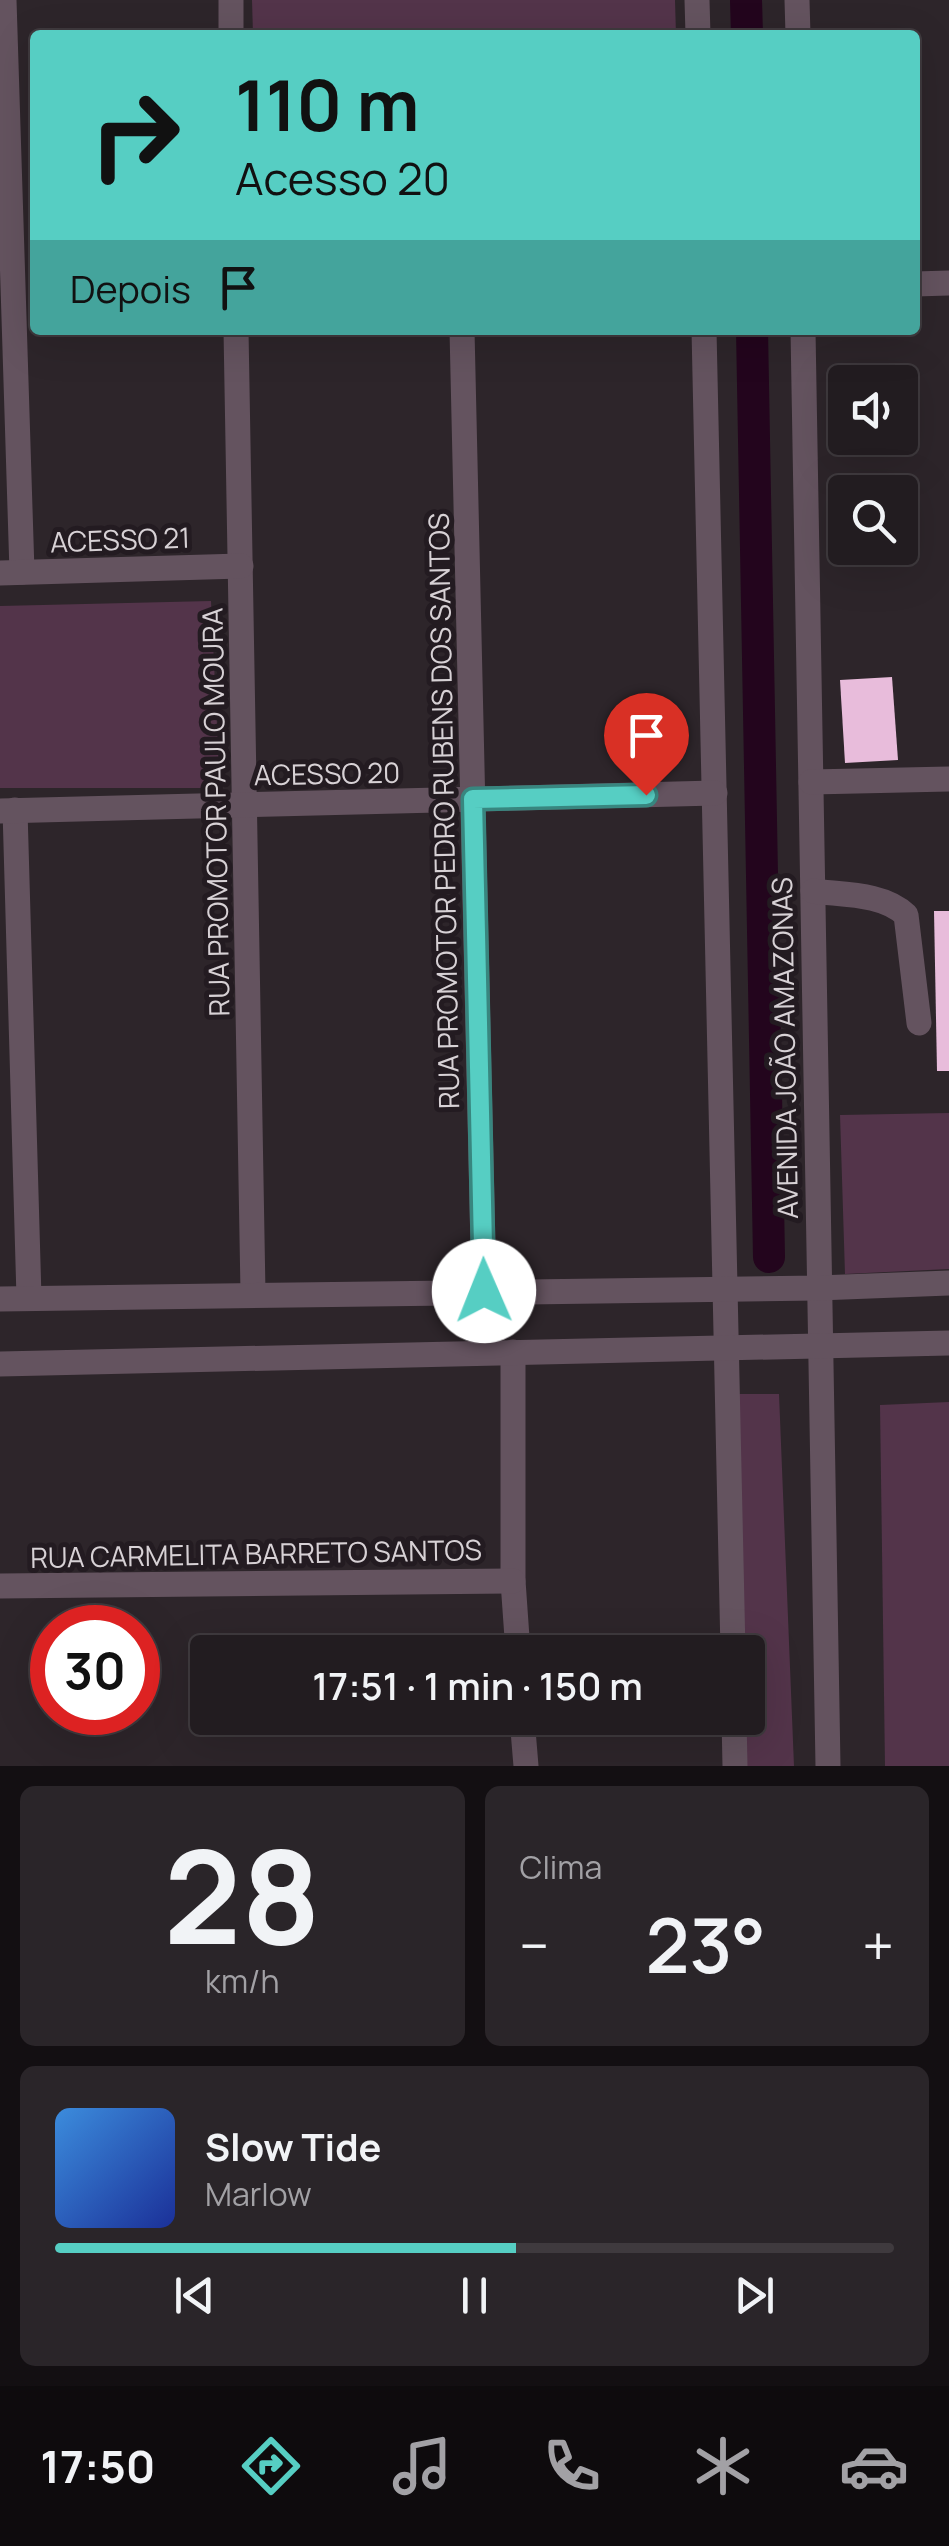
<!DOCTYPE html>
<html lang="pt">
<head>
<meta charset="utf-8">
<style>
  body { margin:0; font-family:Manrope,sans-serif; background:#2a2529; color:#f1f3f6; height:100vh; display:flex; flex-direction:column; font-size:38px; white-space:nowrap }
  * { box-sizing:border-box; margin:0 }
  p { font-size:32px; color:#a2a1a5 }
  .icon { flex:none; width:55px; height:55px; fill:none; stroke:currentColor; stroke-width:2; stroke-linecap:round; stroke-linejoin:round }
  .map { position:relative; height:1766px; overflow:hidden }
  .details { display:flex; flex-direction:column; gap:20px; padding:20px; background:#130f12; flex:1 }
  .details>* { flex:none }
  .banner { position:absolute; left:30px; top:30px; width:890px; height:305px; border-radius:10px; box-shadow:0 10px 40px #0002,0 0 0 2px #3f3a3e; background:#56cec3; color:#111; overflow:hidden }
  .fabs { position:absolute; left:828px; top:365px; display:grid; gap:20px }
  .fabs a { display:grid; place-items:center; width:90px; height:90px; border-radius:10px; background:#221c20; box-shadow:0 10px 40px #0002,0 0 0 2px #3f3a3e; font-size:50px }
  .speed { position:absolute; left:30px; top:1605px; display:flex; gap:20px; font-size:50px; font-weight:700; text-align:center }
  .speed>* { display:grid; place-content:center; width:130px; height:130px; border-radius:50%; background:#221c20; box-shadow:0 10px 40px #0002,0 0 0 2px #3f3a3e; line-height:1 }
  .speed .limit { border:15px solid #d22; background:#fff; color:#111 }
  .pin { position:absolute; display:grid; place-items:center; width:85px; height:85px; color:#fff; margin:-102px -42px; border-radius:50% 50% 50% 0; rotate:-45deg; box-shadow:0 0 10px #0007 }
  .pin .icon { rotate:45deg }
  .me { position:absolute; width:110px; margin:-55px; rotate:359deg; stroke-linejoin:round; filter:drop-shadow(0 0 8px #0008) }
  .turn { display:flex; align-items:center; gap:35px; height:210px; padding:0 40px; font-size:45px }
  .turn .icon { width:130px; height:130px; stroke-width:2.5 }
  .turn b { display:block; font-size:70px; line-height:85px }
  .then { display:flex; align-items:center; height:95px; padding:0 40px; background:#0003; gap:20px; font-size:38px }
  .big { font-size:75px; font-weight:600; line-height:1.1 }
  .details .card { flex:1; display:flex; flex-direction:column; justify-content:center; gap:15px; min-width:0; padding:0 35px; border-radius:15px; background:#2a2529 }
  .details .dial { align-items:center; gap:0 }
  .dial b { font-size:130px; line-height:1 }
  .song { display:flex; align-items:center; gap:30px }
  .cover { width:120px; height:120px; border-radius:15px; background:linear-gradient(135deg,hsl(210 70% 55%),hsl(230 70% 35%)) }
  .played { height:10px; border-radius:5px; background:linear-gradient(90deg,#56cec3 55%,#3f3a3e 55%) }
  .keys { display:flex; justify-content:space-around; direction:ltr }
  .heat { display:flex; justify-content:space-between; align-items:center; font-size:55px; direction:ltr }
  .details .tiles { flex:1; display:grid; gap:20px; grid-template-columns:1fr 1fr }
  .card:last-child { grid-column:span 2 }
  .trip { position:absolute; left:190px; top:1635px; width:575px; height:100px; border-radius:10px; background:#221c20; box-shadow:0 10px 40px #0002,0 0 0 2px #3f3a3e; font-weight:600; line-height:100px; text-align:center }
  .tabs { display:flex; height:160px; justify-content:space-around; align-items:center; background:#0e0b0d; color:#a2a1a5 }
  .tabs .icon { width:70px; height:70px }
  .tabs .active { color:#56cec3 }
  .tabs b { font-size:45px; color:#f1f3f6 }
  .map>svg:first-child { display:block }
</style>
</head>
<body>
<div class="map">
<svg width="949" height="1766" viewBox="0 0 949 1766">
  <rect width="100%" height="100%" fill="#2d252a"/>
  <g fill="#53344a">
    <polygon points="252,0 675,0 676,35 253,35"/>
    <polygon points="211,601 220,788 0,788 0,606"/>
    <polygon points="949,1113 949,1269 845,1274 840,1115"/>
    <polygon points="733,1394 779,1394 794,1766 739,1766 738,1718 748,1718 748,1652 737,1652"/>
    <polygon points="949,1402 949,1766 885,1766 880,1405"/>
  </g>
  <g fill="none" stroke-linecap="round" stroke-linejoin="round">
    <g stroke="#23051d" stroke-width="32">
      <polyline points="746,0 747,35"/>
      <polyline points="752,330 769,1257"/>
    </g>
  </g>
  <g fill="#e8bcdb">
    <polygon points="892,677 898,760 845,763 840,680"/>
    <polygon points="934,911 949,911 949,1071 937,1071"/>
  </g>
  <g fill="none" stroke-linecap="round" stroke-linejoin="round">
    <g stroke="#64535f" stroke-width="25">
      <polyline points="4,0 22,572"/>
      <polyline points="231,0 231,35"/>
      <polyline points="697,0 698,35"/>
      <polyline points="797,0 798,35"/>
      <polyline points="915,284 949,283"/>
      <polyline points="236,330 253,1293"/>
      <polyline points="462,330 484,1291"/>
      <polyline points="704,330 733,1652"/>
      <polyline points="803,330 828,1766"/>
      <polyline points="0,573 241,566"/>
      <polyline points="811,782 949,779"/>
      <polyline points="15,810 29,1298"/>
      <polyline points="0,811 715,793"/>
      <path d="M813,891C843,895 883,893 906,915L919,1023"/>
      <polyline points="0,1299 818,1288 949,1283"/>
      <polyline points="513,1352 513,1581 518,1652"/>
      <polyline points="0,1364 949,1343"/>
      <polyline points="0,1586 513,1581"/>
      <polyline points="522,1718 526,1766"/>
      <polyline points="734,1718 735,1766"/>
    </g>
  </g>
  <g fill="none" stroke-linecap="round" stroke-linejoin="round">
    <g stroke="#38867f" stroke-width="25">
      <polyline id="route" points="484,1291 473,799 646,795"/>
    </g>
    <use href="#route" stroke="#56cec3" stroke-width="18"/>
  </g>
  <g text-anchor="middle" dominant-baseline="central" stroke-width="10" stroke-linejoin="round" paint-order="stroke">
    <g font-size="28" fill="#d7d1d5" stroke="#231b21">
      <text transform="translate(120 539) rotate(-2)">ACESSO 21</text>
      <text transform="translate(327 773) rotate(-1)">ACESSO 20</text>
      <text transform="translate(443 811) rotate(-91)">RUA PROMOTOR PEDRO RUBENS DOS SANTOS</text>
      <text transform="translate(215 812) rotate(-91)">RUA PROMOTOR PAULO MOURA</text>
      <text transform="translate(784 1048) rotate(-91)">AVENIDA JOÃO AMAZONAS</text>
      <text transform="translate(256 1553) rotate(-1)">RUA CARMELITA BARRETO SANTOS</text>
    </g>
  </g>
</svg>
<div class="fabs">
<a><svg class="icon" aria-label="sound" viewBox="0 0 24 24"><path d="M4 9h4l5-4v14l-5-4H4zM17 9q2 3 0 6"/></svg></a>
<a><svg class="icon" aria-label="search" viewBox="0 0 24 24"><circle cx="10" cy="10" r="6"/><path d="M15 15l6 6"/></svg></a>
</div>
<div class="speed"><div class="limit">30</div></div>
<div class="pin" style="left:646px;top:795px;background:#d93025"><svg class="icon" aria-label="arrive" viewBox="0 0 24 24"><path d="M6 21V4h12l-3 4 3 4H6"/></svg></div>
<svg class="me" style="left:484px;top:1291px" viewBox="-20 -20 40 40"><circle r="19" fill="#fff"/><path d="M0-13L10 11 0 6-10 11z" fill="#56cec3"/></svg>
<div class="trip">17:51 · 1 min · 150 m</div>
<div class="banner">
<div class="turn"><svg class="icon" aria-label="right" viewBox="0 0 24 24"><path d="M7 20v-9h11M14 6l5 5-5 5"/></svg><div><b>110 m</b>Acesso 20</div></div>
<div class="then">Depois<svg class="icon" aria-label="arrive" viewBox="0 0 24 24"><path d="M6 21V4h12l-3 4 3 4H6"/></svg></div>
</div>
</div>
<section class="details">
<div class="tiles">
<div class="card dial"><b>28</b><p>km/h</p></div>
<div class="card"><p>Clima</p>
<div class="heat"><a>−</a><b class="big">23°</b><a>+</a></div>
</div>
<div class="card">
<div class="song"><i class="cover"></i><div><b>Slow Tide</b><p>Marlow</p></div></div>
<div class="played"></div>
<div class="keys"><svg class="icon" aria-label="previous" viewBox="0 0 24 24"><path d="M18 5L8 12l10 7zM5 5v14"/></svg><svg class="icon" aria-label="pause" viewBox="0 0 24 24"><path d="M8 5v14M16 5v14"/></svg><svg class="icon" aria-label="next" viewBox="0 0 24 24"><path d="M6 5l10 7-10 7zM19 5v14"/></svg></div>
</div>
</div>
</section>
<nav class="tabs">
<b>17:50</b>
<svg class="icon active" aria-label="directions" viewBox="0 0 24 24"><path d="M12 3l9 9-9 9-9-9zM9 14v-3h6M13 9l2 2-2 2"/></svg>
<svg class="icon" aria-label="music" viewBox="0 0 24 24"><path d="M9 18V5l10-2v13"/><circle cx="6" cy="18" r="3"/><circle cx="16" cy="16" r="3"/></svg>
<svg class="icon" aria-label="phone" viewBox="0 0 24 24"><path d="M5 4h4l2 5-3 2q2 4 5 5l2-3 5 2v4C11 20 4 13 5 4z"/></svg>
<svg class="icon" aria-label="climate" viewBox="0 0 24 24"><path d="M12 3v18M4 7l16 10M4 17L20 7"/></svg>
<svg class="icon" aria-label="car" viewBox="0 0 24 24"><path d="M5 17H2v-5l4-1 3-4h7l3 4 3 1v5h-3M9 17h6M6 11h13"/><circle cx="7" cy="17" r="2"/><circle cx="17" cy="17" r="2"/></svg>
</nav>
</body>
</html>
